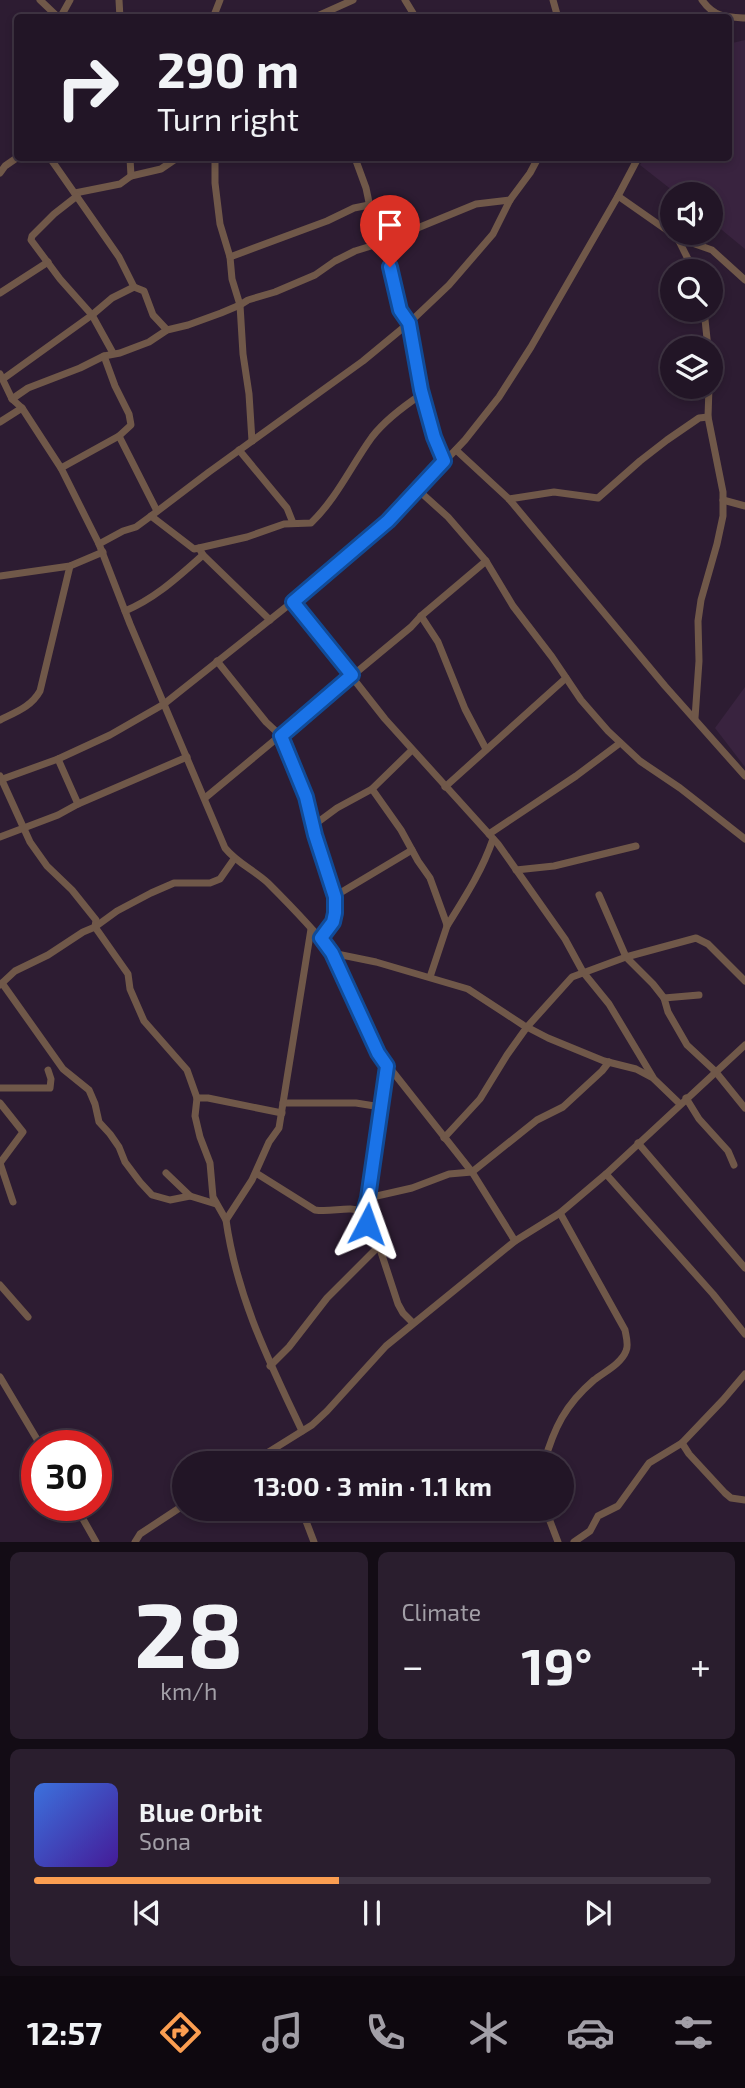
<!DOCTYPE html>
<html lang="en">
<head>
<meta charset="utf-8">
<style>
  body { margin:0; font-family:"Exo 2",sans-serif; background:#2a1e2e; color:#f1f3f6; height:100vh; display:flex; flex-direction:column; font-size:26px; white-space:nowrap }
  * { box-sizing:border-box; margin:0 }
  p { font-size:23px; color:#a29fa7 }
  .icon { flex:none; width:38px; height:38px; fill:none; stroke:currentColor; stroke-width:2; stroke-linecap:round; stroke-linejoin:round }
  .map { position:relative; height:1542px; overflow:hidden }
  .drawer { display:flex; flex-direction:column; gap:10px; padding:10px; background:#130c15; flex:1 }
  .drawer>* { flex:none }
  .guide { position:absolute; left:14px; top:14px; width:718px; height:147px; border-radius:7px; box-shadow:0 4px 10px #0003,0 0 0 2px #3f3443; background:#221526; color:#f1f3f6; overflow:hidden }
  .fabs { position:absolute; left:660px; top:182px; display:grid; gap:14px }
  .fabs a { display:grid; place-items:center; width:63px; height:63px; border-radius:50%; background:#221526; box-shadow:0 4px 10px #0003,0 0 0 2px #3f3443; font-size:35px }
  .speed { position:absolute; left:21px; top:1430px; display:flex; gap:14px; font-size:35px; font-weight:700; text-align:center }
  .speed>* { display:grid; place-content:center; width:91px; height:91px; border-radius:50%; background:#221526; box-shadow:0 4px 10px #0003,0 0 0 2px #3f3443; line-height:1 }
  .speed .limit { border:10px solid #d22; background:#fff; color:#111 }
  .pin { position:absolute; display:grid; place-items:center; width:60px; height:60px; color:#fff; margin:-72px -30px; border-radius:50% 50% 50% 0; rotate:-45deg; box-shadow:0 0 7px #0007 }
  .pin .icon { rotate:45deg }
  .me { position:absolute; width:77px; margin:-38px; rotate:4deg; stroke-linejoin:round; filter:drop-shadow(0 0 5px #0008) }
  .turn { display:flex; align-items:center; gap:24px; height:147px; padding:0 28px; font-size:32px }
  .turn .icon { width:91px; height:91px; stroke-width:2.5 }
  .turn b { display:block; font-size:49px; line-height:60px }
  .big { font-size:52px; font-weight:700; line-height:1.1 }
  .drawer .widget { flex:1; display:flex; flex-direction:column; justify-content:center; gap:10px; min-width:0; padding:0 24px; border-radius:10px; background:#2a1e2e }
  .drawer .dial { align-items:center; gap:0 }
  .dial b { font-size:91px; line-height:1 }
  .song { display:flex; align-items:center; gap:21px }
  .cover { width:84px; height:84px; border-radius:10px; background:linear-gradient(135deg,hsl(220 70% 55%),hsl(260 70% 35%)) }
  .played { height:7px; border-radius:4px; background:linear-gradient(90deg,#fb9e51 45%,#3f3443 45%) }
  .keys { display:flex; justify-content:space-around; direction:ltr }
  .heat { display:flex; justify-content:space-between; align-items:center; font-size:38px; direction:ltr }
  .drawer .tiles { flex:1; display:grid; gap:10px; grid-template-columns:1fr 1fr }
  .widget:last-child { grid-column:span 2 }
  .trip { position:absolute; left:172px; top:1451px; width:402px; height:70px; border-radius:35px; background:#221526; box-shadow:0 4px 10px #0003,0 0 0 2px #3f3443; font-weight:700; line-height:70px; text-align:center }
  .tab-bar { display:flex; height:112px; justify-content:space-around; align-items:center; background:#0e080f; color:#a29fa7 }
  .tab-bar .icon { width:49px; height:49px }
  .tab-bar .active { color:#fb9e51 }
  .tab-bar b { font-size:32px; color:#f1f3f6 }
  .map>svg:first-child { display:block }
</style>
</head>
<body>
<div class="map">
<svg width="745" height="1542" viewBox="0 0 745 1542">
  <rect width="100%" height="100%" fill="#2d1c32"/>
  <g fill="#39233f">
    <polygon points="745,40 745,249 711,221 710,194 677,194 640,165 644,158 728,158 728,44"/>
    <polygon points="745,687 745,767 715,728"/>
  </g>
  <g fill="none" stroke-linecap="round" stroke-linejoin="round">
    <g stroke="#705849" stroke-width="7">
      <polyline points="40,0 59,18"/>
      <polyline points="119,0 120,18"/>
      <polyline points="405,0 416,18"/>
      <polyline points="553,0 558,18"/>
      <path d="M702,0C714,17 725,17 745,18"/>
      <polyline points="60,18 70,0"/>
      <polyline points="213,18 220,0"/>
      <polyline points="313,18 353,0"/>
      <polyline points="50,158 119,257 134,287 144,291 153,315 167,330"/>
      <polyline points="130,158 131,176"/>
      <polyline points="215,158 215,183 220,224 230,257 232,279 240,305 243,354 249,394 252,441"/>
      <polyline points="355,158 366,188 374,226 390,267 400,310 409,323 421,390 434,437 444,461"/>
      <polyline points="0,173 5,166 18,157"/>
      <polyline points="75,193 120,184 131,176 161,169 177,158"/>
      <polyline points="77,196 54,214 32,236 31,240 60,279 92,315 113,353"/>
      <polyline points="618,196 678,238 712,250 745,280"/>
      <polyline points="678,239 694,271"/>
      <polyline points="230,257 327,221 354,208 369,205"/>
      <polyline points="0,293 48,262"/>
      <polyline points="704,310 708,348"/>
      <path d="M0,374L12,399L22,408L61,468L99,544L130,624L225,848C237,863 254,870 268,883C290,905 313,928 332,953L378,1053L472,1172L515,1241"/>
      <polyline points="3,379 92,315 112,298 134,287"/>
      <polyline points="12,399 28,388 80,368 104,356 120,353 149,342 167,330 188,325 221,313 240,305 248,300 275,292 315,275 335,261 355,251 381,243 476,204 510,200"/>
      <polyline points="0,422 22,408"/>
      <polyline points="119,436 157,511"/>
      <polyline points="239,450 287,508 293,523"/>
      <polyline points="456,450 509,499 665,686 745,776"/>
      <polyline points="61,468 119,436 131,425 129,414 115,386 104,356"/>
      <polyline points="417,489 448,517 486,561 513,606 552,657 581,700 608,731 640,761 680,788 745,839"/>
      <polyline points="509,499 554,492 598,498 640,461 667,440 699,418 708,417"/>
      <polyline points="723,500 745,506"/>
      <polyline points="151,516 194,549 199,548 203,555 270,620"/>
      <polyline points="99,544 123,531 136,527 151,516 209,472 363,361 409,323 449,285 493,234 510,200 530,173 538,158"/>
      <path d="M199,548L247,537L284,524L311,523C337,498 351,466 372,437C385,420 404,406 422,394"/>
      <polyline points="0,576 70,566 103,552"/>
      <polyline points="293,602 385,719 498,844 565,939 583,972 609,1004 654,1079 680,1104"/>
      <path d="M125,611C156,598 178,577 203,555"/>
      <polyline points="421,616 438,642 465,709 486,749"/>
      <path d="M217,661L266,722L281,736L306,797L315,835L335,896C336,917 333,922 321,938"/>
      <polyline points="695,718 699,661 698,621 701,600 717,544 723,516 723,492 708,417 709,387"/>
      <path d="M0,720C16,712 31,707 40,691L70,566"/>
      <polyline points="58,759 78,804"/>
      <polyline points="0,776 30,842 47,866 72,890 96,920 95,927 128,974 130,989 144,1021 187,1070 197,1098"/>
      <polyline points="0,780 58,759 110,735 164,704 325,576 388,521 465,440 499,397 531,347 618,196 638,158"/>
      <polyline points="445,787 566,678"/>
      <polyline points="372,789 401,830 418,861 430,878 446,922 447,926 430,977"/>
      <polyline points="205,798 411,627 421,616 486,561"/>
      <polyline points="314,825 337,808 372,789 412,750"/>
      <polyline points="489,834 576,776 620,743"/>
      <polyline points="0,837 58,815 78,804 187,757"/>
      <polyline points="516,870 554,866 636,846"/>
      <polyline points="599,895 626,957 653,984 664,998 668,1012 687,1045 715,1071 745,1108"/>
      <polyline points="335,896 412,850"/>
      <path d="M447,926C465,897 482,871 493,839"/>
      <polyline points="332,953 376,962 468,989 523,1025 548,1038 604,1061 636,1069 651,1077"/>
      <polyline points="2,983 63,1069 89,1090 95,1104 99,1122 110,1134 119,1147 125,1162 140,1182 152,1195 170,1200 190,1196"/>
      <polyline points="0,985 15,971 48,955 83,932 95,927 117,911 151,893 174,883 210,883 220,879 234,859"/>
      <polyline points="664,998 699,995"/>
      <polyline points="387,1066 368,1198 364,1212 367,1224 379,1246 398,1304 403,1313 413,1323"/>
      <polyline points="0,1088 50,1088 51,1079 48,1070"/>
      <polyline points="686,1098 699,1119 728,1151 734,1165"/>
      <polyline points="0,1103 23,1132 0,1163"/>
      <polyline points="283,1103 356,1103 381,1107"/>
      <polyline points="444,1138 480,1099 507,1055 527,1027 572,977 626,957 696,938 708,944 745,981"/>
      <polyline points="638,1143 745,1268"/>
      <polyline points="0,1163 13,1202"/>
      <polyline points="166,1173 190,1196 216,1204"/>
      <path d="M256,1173L315,1210C332,1213 349,1205 364,1212"/>
      <polyline points="606,1174 713,1294 745,1334"/>
      <polyline points="368,1198 412,1188 449,1174 472,1172 537,1120 563,1107 602,1071 609,1062"/>
      <polyline points="226,1220 213,1197 210,1163 200,1137 195,1116 197,1098 208,1098 282,1113"/>
      <polyline points="0,1285 28,1317"/>
      <polyline points="270,1366 289,1347 327,1298 379,1246"/>
      <polyline points="0,1377 41,1446"/>
      <path d="M302,1431C269,1361 237,1298 226,1220L252,1180L269,1142L279,1128L311,929"/>
      <polyline points="682,1443 689,1454 725,1493 731,1498 745,1500"/>
      <polyline points="266,1453 272,1463"/>
      <polyline points="251,1463 312,1425 327,1411 386,1346 515,1241 560,1213 606,1174 745,1045"/>
      <path d="M544,1463C554,1428 565,1405 594,1380C604,1372 621,1364 626,1351C629,1345 626,1336 625,1330L560,1213"/>
      <polyline points="75,1505 96,1542"/>
      <polyline points="301,1508 314,1542"/>
      <polyline points="545,1508 558,1542"/>
      <polyline points="135,1542 140,1534 184,1505"/>
      <polyline points="574,1542 590,1531 598,1516 618,1506 649,1463 682,1443 723,1400 745,1374"/>
    </g>
  </g>
  <g fill="none" stroke-linecap="round" stroke-linejoin="round">
    <g stroke="#114b97" stroke-width="18">
      <polyline id="route" points="367,1224 364,1212 368,1198 387,1066 378,1053 332,953 321,938 333,922 335,913 335,897 315,835 306,797 281,736 352,675 293,602 388,521 444,461 434,437 421,390 409,323 400,310 390,267"/>
    </g>
    <use href="#route" stroke="#1a73e8" stroke-width="12"/>
  </g>
</svg>
<div class="fabs">
<a><svg class="icon" aria-label="sound" viewBox="0 0 24 24"><path d="M4 9h4l5-4v14l-5-4H4zM17 9q2 3 0 6"/></svg></a>
<a><svg class="icon" aria-label="search" viewBox="0 0 24 24"><circle cx="10" cy="10" r="6"/><path d="M15 15l6 6"/></svg></a>
<a><svg class="icon" aria-label="layers" viewBox="0 0 24 24"><path d="M12 4l9 5-9 5-9-5zM3 14l9 5 9-5"/></svg></a>
</div>
<div class="speed"><div class="limit">30</div></div>
<div class="pin" style="left:390px;top:267px;background:#d93025"><svg class="icon" aria-label="arrive" viewBox="0 0 24 24"><path d="M6 21V4h12l-3 4 3 4H6"/></svg></div>
<svg class="me" style="left:367px;top:1224px" viewBox="-20 -20 40 40"><path d="M0-17L14 15 0 8-14 15z" fill="#1a73e8" stroke="#fff" stroke-width="4"/></svg>
<div class="trip">13:00 · 3 min · 1.1 km</div>
<div class="guide">
<div class="turn"><svg class="icon" aria-label="right" viewBox="0 0 24 24"><path d="M7 20v-9h11M14 6l5 5-5 5"/></svg><div><b>290 m</b>Turn right</div></div>
</div>
</div>
<section class="drawer">
<div class="tiles">
<div class="widget dial"><b>28</b><p>km/h</p></div>
<div class="widget"><p>Climate</p>
<div class="heat"><a>−</a><b class="big">19°</b><a>+</a></div>
</div>
<div class="widget">
<div class="song"><i class="cover"></i><div><b>Blue Orbit</b><p>Sona</p></div></div>
<div class="played"></div>
<div class="keys"><svg class="icon" aria-label="previous" viewBox="0 0 24 24"><path d="M18 5L8 12l10 7zM5 5v14"/></svg><svg class="icon" aria-label="pause" viewBox="0 0 24 24"><path d="M8 5v14M16 5v14"/></svg><svg class="icon" aria-label="next" viewBox="0 0 24 24"><path d="M6 5l10 7-10 7zM19 5v14"/></svg></div>
</div>
</div>
</section>
<nav class="tab-bar">
<b>12:57</b>
<svg class="icon active" aria-label="directions" viewBox="0 0 24 24"><path d="M12 3l9 9-9 9-9-9zM9 14v-3h6M13 9l2 2-2 2"/></svg>
<svg class="icon" aria-label="music" viewBox="0 0 24 24"><path d="M9 18V5l10-2v13"/><circle cx="6" cy="18" r="3"/><circle cx="16" cy="16" r="3"/></svg>
<svg class="icon" aria-label="phone" viewBox="0 0 24 24"><path d="M5 4h4l2 5-3 2q2 4 5 5l2-3 5 2v4C11 20 4 13 5 4z"/></svg>
<svg class="icon" aria-label="climate" viewBox="0 0 24 24"><path d="M12 3v18M4 7l16 10M4 17L20 7"/></svg>
<svg class="icon" aria-label="car" viewBox="0 0 24 24"><path d="M5 17H2v-5l4-1 3-4h7l3 4 3 1v5h-3M9 17h6M6 11h13"/><circle cx="7" cy="17" r="2"/><circle cx="17" cy="17" r="2"/></svg>
<svg class="icon" aria-label="filters" viewBox="0 0 24 24"><path d="M4 7h16M4 17h16"/><circle cx="9" cy="7" r="2"/><circle cx="15" cy="17" r="2"/></svg>
</nav>
</body>
</html>
